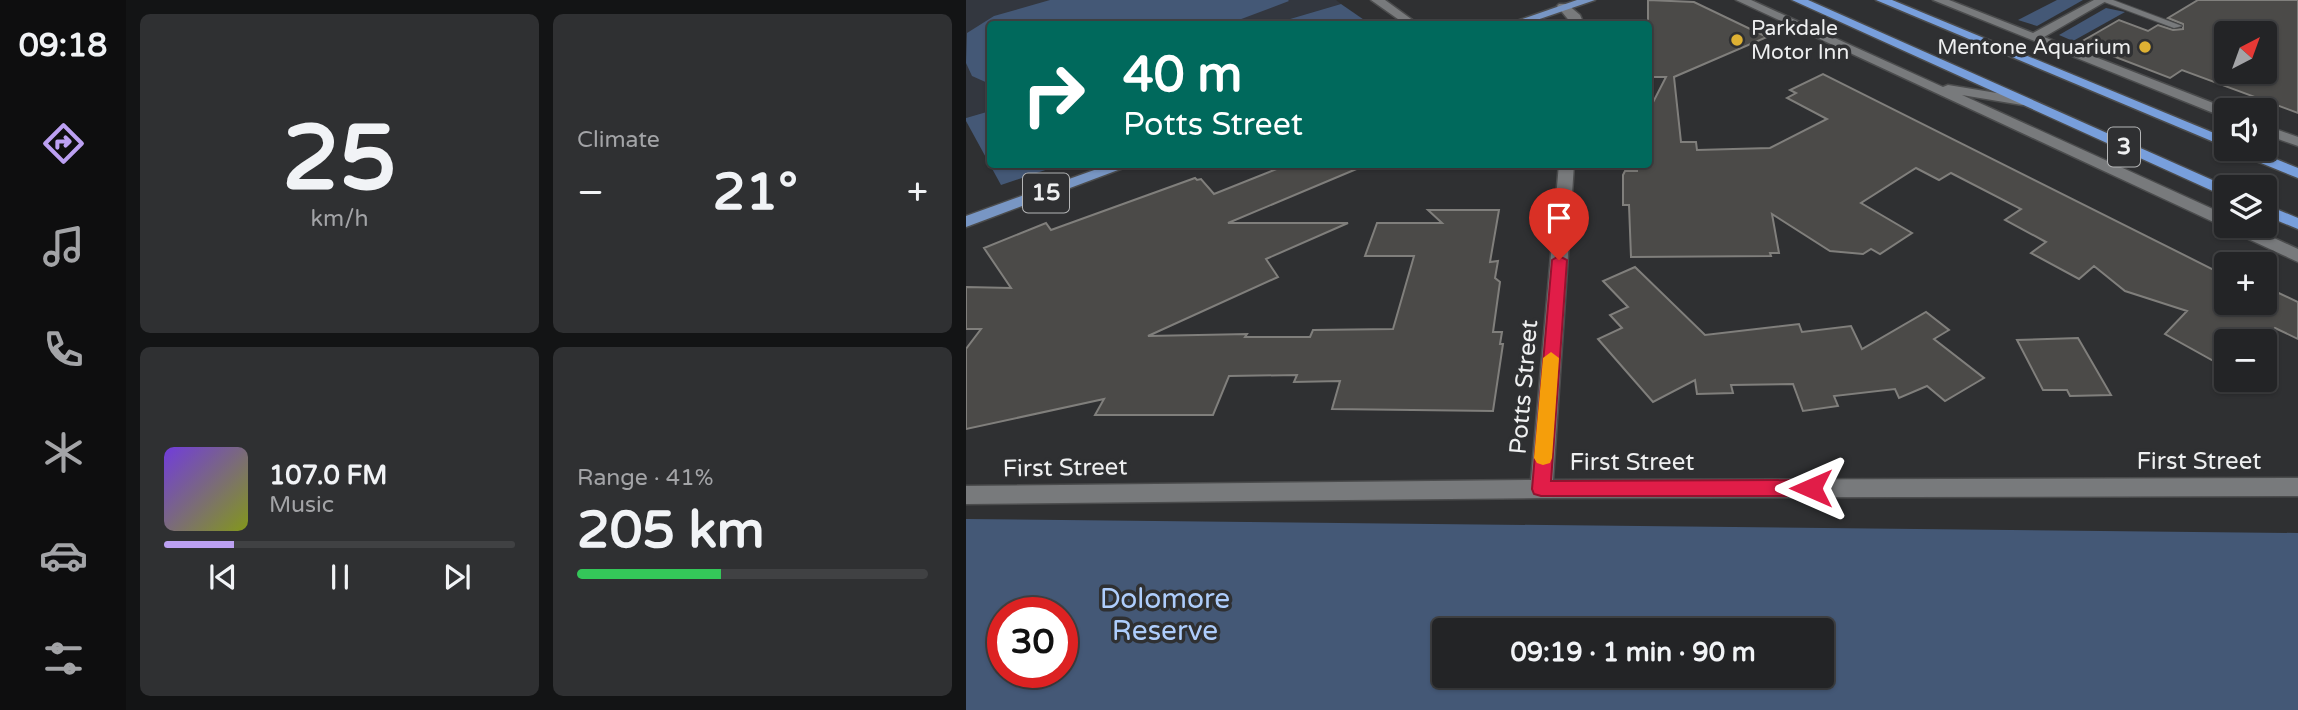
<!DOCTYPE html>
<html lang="en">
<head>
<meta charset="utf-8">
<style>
  body { margin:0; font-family:"Varela Round",sans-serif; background:#2f3032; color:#f1f3f6; height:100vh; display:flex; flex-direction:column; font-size:26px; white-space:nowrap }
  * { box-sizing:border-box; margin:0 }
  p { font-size:23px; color:#a3a4a7 }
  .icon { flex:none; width:38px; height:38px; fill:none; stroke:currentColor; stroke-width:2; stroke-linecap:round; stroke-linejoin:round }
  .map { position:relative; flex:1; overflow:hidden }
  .drawer { display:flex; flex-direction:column; gap:14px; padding:14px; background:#131415; width:840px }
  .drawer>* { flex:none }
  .banner { position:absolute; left:21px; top:21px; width:665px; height:147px; border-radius:7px; box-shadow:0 2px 5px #0004,0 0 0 2px #404143; background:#00695c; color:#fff; overflow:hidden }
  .needle { width:46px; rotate:41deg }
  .buttons { position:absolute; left:1248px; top:21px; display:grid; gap:14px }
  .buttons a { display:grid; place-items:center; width:63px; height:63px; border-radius:7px; background:#232426; box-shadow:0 2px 5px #0004,0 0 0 2px #404143; font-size:35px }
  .speed { position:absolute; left:21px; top:597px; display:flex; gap:14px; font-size:35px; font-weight:700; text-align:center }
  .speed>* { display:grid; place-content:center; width:91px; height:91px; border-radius:50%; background:#232426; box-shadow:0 2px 5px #0004,0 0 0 2px #404143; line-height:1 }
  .speed .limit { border:10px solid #d22; background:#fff; color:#111 }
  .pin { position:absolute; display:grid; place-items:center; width:60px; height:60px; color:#fff; margin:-72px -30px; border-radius:50% 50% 50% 0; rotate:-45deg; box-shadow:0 0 7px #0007 }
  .pin .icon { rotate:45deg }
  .me { position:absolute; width:77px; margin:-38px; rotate:270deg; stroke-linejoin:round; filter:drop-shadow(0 0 5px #0008) }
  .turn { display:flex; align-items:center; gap:24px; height:147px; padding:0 21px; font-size:32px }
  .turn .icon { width:91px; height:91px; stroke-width:2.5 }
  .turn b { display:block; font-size:49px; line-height:60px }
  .big { font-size:52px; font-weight:700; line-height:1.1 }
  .drawer .widget { flex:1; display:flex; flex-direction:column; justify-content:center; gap:10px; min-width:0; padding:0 24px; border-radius:10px; background:#2f3032 }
  .drawer .dial { align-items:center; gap:0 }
  .dial b { font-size:91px; line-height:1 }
  .song { display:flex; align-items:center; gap:21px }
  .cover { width:84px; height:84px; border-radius:10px; background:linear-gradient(135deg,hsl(260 70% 55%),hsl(70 70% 35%)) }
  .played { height:7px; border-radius:4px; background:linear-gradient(90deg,#bca0f2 20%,#404143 20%) }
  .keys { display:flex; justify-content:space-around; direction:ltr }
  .heat { display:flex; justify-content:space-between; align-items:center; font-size:38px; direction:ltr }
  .charge { height:10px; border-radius:5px; background:linear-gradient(90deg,#34c759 41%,#404143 0) }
  .drawer .tiles { flex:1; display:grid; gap:14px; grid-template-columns:repeat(2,1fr) }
  .trip { position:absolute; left:466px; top:618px; width:402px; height:70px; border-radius:7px; background:#232426; box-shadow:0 2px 5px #0004,0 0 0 2px #404143; font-weight:700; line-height:70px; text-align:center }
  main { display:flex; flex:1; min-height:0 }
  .tabs { display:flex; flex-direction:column; width:126px; justify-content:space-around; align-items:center; background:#0e0e0f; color:#a3a4a7 }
  .tabs .icon { width:49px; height:49px }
  .tabs .selected { color:#bca0f2 }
  .tabs b { font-size:32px; color:#f1f3f6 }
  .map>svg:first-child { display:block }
</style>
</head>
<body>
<main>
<nav class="tabs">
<b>09:18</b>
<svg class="icon selected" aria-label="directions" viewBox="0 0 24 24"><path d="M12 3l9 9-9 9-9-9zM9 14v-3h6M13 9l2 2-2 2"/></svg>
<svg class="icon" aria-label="music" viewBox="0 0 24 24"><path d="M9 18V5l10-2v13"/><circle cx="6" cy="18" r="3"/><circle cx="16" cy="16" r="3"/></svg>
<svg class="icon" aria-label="phone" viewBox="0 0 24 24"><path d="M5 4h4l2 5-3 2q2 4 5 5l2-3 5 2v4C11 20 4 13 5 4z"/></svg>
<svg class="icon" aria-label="climate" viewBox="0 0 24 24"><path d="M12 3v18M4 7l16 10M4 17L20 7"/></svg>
<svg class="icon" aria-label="car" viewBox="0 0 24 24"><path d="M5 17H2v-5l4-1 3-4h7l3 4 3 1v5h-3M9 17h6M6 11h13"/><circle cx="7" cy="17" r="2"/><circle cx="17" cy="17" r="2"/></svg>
<svg class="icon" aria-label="filters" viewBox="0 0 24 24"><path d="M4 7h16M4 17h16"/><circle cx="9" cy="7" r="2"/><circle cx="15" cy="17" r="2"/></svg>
</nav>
<section class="drawer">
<div class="tiles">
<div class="widget dial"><b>25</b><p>km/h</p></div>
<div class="widget"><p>Climate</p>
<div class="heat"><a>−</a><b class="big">21°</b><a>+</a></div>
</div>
<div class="widget">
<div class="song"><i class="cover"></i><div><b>107.0 FM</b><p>Music</p></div></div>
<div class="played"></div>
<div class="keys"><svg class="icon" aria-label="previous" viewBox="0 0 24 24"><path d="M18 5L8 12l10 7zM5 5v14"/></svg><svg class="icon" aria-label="pause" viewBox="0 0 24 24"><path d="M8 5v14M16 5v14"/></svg><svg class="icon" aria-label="next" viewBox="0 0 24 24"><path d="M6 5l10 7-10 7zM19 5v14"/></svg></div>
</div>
<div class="widget"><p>Range · 41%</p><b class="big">205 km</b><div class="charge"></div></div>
</div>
</section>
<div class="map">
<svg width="1332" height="710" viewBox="0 0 1332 710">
  <rect width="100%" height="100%" fill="#2f3032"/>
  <polygon fill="#33373f" points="0,0 370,0 375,4 307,24 24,24 24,111 0,118"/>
  <g fill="#445876" fill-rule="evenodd">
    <polygon points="84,0 322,0 323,1 262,24 24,24 24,84 6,76 0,63 1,33 28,16"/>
    <polygon points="1091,0 1117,0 1071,26 1052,20"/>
    <polygon points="375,4 404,24 307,24"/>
    <polygon points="1140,8 1159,12 1107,41 1093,35"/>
    <polygon points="24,111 24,164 94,165 35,185 0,121 0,118"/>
    <path d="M0,519L1332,533V710H0ZM96,612V672H37V612ZM856,630V676H478V630Z"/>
  </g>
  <g fill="#4b4a48" stroke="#807f7c" stroke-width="2" fill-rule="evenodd">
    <polygon points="682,0 728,2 801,37 708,77 715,142 730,142 731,150 804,148 861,119 821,98 830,93 824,90 857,74 1260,276 1260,303 1298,303 1298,286 1332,302 1332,339 1309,328 1297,341 1260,341 1260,356 1253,364 1199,334 1221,311 1159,291 1128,266 1113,279 1065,253 1080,242 1039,220 1055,209 985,173 973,180 950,168 895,203 946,233 914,254 905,249 897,254 864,251 806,214 813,253 804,253 805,256 665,257 663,205 657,205 657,175 659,171 671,171 671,164 682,164 682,112 700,77 682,77"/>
    <path d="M1232,0H1332V113L1216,70L1204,78L1113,43L1153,20L1182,31L1192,25L1207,30L1217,29V24L1202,18ZM1260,33H1298V72H1260Z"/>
    <polygon points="323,164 400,165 262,223 382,223 300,259 312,277 182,336 281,334 279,337 344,337 347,330 427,329 448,256 399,256 411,223 476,223 462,210 533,210 524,262 532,261 529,278 534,282 527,332 536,332 534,344 537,344 527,411 366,409 374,381 328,382 331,375 263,376 247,415 129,415 138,399 0,429 0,349 15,329 0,329 0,287 45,288 18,248 80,223 85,230 229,178 231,180 235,179 248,194"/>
    <polygon points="669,267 739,335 833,324 836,332 885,326 896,349 960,312 983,330 968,339 1018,378 979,401 961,386 933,398 929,389 868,396 872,406 837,411 827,384 765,385 767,393 731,394 729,380 687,402 632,339 656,328 644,315 662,307 637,281"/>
    <polygon points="1112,338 1145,395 1104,396 1101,390 1077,390 1051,340"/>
  </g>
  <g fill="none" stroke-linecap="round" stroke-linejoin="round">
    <g stroke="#4b4c4d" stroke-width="2">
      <polygon id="service" points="1133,0 1147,0 1216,26 1208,28"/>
    </g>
    <g stroke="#4b4c4d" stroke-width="3">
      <g id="minor">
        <polygon points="405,0 419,0 452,24 439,24"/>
        <polygon points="770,0 785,0 977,87 982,85 1061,98 1061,104 1056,105 996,95 1260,215 1260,226 1282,226 1332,249 1332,262 1263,230 1261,226 1260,226 1254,225"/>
        <polygon points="967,0 983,0 1067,33 1128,0 1142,0 1078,37 1265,110 1260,110 1260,117 1255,116"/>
        <polygon points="593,4 601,4 614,15 618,24 606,24 591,6"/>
        <polygon points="1298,125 1332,137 1332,146 1298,134"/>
        <polygon points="593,164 608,164 587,480 1332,478 1332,496 575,498 0,504 0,486 565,480"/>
      </g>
    </g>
    <g stroke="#4b4c4d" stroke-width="3">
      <g id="primary">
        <polygon points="611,0 629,0 559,24 542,24"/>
        <polygon points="145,164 168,164 0,227 0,216"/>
      </g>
    </g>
    <g stroke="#4b4c4d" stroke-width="3">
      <g id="trunk">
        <polygon points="826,0 842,0 1262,187 1260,187 1260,197"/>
        <polygon points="910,0 926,0 1260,138 1260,147"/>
        <polygon points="1266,149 1285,149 1332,168 1332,178 1268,152"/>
        <polygon points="1298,204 1332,218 1332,229 1298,215"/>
      </g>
    </g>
    <use href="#service" fill="#787a7c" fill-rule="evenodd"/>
    <use href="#minor" fill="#787a7c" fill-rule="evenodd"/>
    <use href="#primary" fill="#7896c4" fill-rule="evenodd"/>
    <use href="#trunk" fill="#789fdc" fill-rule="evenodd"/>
  </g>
  <polygon fill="#e11d48" stroke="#92132f" stroke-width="2" points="593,256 601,260 585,481 845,480 852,482 854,488 852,493 845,496 575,496 568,494 566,489 586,260"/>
  <polygon fill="#f59e0b" points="585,352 593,358 586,458 584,463 577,465 571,463 568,458 577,358"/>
  <g fill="#deb133" stroke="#2f3032" stroke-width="2.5">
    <circle cx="771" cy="40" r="7"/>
    <circle cx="1179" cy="47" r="7"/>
  </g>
  <g text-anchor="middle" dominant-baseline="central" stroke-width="7" stroke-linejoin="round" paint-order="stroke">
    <g font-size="21" fill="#eeeff0" stroke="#2f3032" text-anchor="start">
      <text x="785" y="28">Parkdale<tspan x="785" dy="24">Motor Inn</tspan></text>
      <text x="1165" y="47" text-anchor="end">Mentone Aquarium</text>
    </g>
    <g fill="#2f3032" stroke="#b5b6b7" stroke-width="2">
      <rect x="1142" y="127.5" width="32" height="39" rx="5"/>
      <rect x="57" y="173.5" width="46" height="39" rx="5"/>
    </g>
    <g font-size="23" font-weight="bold" fill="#eeeff0">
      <text x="1158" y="147">3</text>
      <text x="80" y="193">15</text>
    </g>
    <g font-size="24" fill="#eeeff0" stroke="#2f3032">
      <text transform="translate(558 387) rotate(-85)">Potts Street</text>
      <text x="1233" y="461">First Street</text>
      <text x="666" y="462">First Street</text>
      <text transform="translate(99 468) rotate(-1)">First Street</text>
    </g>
    <g font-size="28" fill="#aecdfc" stroke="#2f3032">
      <text x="199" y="599">Dolomore<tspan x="199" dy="32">Reserve</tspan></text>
    </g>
  </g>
</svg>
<div class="buttons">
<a><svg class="needle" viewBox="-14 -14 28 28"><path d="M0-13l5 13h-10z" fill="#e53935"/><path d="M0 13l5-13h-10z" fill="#a3a4a7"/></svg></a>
<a><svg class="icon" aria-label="sound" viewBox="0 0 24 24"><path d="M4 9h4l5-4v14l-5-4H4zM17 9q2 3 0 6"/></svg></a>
<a><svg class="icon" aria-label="layers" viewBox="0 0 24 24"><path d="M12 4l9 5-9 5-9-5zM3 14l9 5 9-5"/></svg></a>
<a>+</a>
<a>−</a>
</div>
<div class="speed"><div class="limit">30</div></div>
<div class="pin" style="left:593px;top:260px;background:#d93025"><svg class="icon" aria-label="arrive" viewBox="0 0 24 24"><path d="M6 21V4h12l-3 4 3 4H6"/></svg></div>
<svg class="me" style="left:845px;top:488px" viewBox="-20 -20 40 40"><path d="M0-17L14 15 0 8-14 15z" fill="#e11d48" stroke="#fff" stroke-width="4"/></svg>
<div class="trip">09:19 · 1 min · 90 m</div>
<div class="banner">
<div class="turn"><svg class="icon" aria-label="right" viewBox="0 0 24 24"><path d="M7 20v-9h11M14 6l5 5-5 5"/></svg><div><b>40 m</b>Potts Street</div></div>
</div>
</div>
</main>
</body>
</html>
